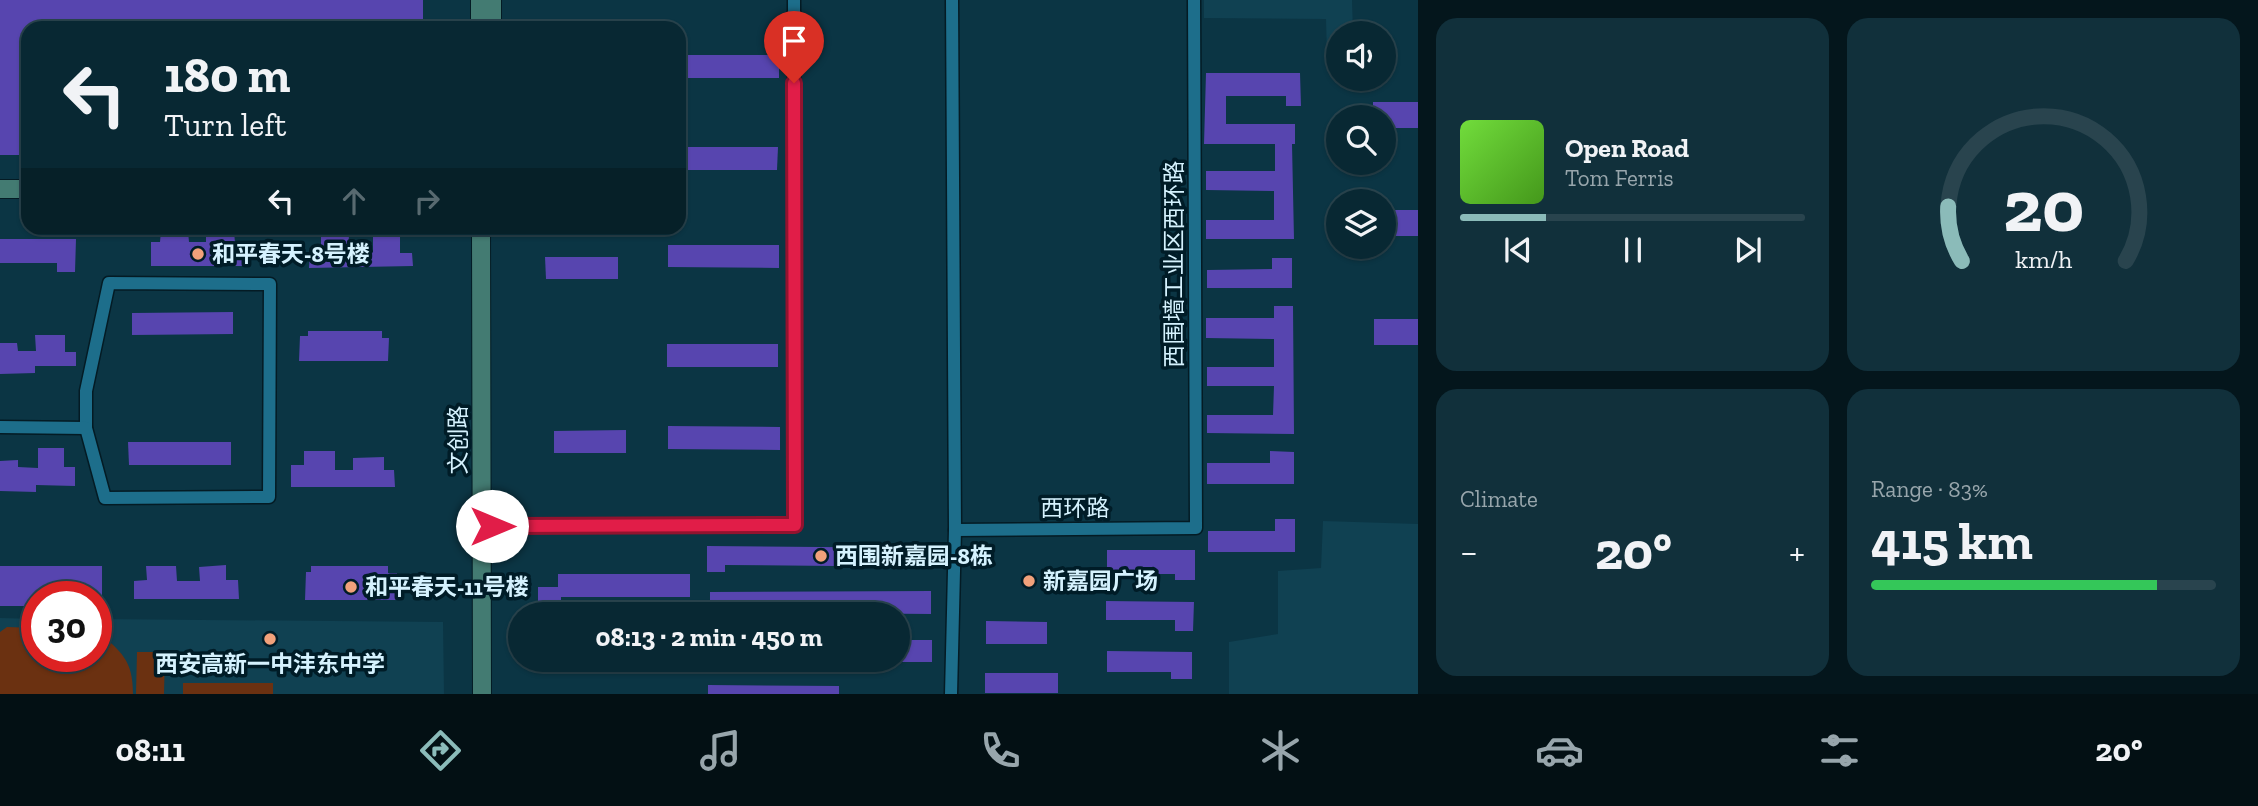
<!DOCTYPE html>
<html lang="en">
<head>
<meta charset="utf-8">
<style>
  body { margin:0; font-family:"Zilla Slab","Noto Sans SC",serif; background:#11303b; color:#f1f3f6; height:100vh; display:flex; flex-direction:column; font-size:26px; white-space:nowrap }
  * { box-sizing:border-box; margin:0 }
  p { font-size:23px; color:#98a6ac }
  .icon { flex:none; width:38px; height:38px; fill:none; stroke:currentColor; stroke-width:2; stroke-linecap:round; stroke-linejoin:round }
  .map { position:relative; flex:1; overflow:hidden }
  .sheet { display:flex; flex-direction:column; gap:18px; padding:18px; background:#04161c; width:840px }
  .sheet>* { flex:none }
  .banner { position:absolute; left:21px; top:21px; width:665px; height:214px; border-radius:21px; box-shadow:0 2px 5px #0004,0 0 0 2px #29444e; background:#082833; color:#f1f3f6; overflow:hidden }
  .controls { position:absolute; left:1326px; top:21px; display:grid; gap:14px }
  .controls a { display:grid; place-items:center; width:70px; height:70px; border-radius:50%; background:#082833; box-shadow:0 2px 5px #0004,0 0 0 2px #29444e; font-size:35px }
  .speed { position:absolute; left:21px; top:581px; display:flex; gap:14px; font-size:35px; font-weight:700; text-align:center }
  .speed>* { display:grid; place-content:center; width:91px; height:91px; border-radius:50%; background:#082833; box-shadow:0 2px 5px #0004,0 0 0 2px #29444e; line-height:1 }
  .speed .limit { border:10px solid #d22; background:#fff; color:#111 }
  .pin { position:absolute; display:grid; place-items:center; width:60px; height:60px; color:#fff; margin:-72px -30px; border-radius:50% 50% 50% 0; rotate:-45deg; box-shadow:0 0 7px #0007 }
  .pin .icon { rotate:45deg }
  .me { position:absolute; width:77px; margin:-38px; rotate:90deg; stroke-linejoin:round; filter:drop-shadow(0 0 5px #0008) }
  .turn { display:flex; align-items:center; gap:24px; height:147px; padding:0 28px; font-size:32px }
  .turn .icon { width:91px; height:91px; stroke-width:2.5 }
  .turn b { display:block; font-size:49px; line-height:60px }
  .lanes { display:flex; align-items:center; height:66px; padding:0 28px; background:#0003; justify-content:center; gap:35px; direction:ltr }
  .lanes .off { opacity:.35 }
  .big { font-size:52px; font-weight:700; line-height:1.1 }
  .sheet .tile { flex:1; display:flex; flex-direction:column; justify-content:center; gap:10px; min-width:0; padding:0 24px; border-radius:21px; background:#11303b }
  .sheet .dial { align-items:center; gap:0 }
  .dial svg { height:182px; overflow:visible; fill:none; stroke:#29444e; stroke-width:7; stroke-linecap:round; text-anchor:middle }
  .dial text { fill:#f1f3f6; stroke:none }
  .song { display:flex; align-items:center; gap:21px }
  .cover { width:84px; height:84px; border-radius:10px; background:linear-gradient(135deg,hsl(100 70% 55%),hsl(100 70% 35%)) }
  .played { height:7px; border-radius:4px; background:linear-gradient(90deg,#8bbbb9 25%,#29444e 25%) }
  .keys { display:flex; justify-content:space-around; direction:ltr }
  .heat { display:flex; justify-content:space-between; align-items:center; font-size:38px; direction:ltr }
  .charge { height:10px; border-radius:5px; background:linear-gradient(90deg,#34c759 83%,#29444e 0) }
  .sheet .tiles { flex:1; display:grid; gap:18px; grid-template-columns:repeat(2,1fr) }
  .trip { position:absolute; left:508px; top:602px; width:402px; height:70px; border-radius:35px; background:#082833; box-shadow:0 2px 5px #0004,0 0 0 2px #29444e; font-weight:700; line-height:70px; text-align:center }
  .menu { display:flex; height:112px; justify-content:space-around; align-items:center; background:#031014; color:#98a6ac }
  .menu .icon { width:49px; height:49px }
  .menu .active { color:#8bbbb9 }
  .menu b { font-size:32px; color:#f1f3f6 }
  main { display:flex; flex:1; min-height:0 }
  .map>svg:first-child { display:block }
</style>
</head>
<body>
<main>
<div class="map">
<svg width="1418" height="694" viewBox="0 0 1418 694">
  <rect width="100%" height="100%" fill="#0b3544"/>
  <g fill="#104152">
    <polygon points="1204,0 1352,0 1353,33 1339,33 1339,56 1327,55 1326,19 1204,18"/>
    <polygon points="1323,521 1418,524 1418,694 1229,694 1229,642 1278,634 1278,571 1321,568"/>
    <polygon points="0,618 37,619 37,656 96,656 96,619 443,622 444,694 0,694"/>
  </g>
  <g fill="#6b3111">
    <path d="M7,627L37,628V656H96V630C121,652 133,659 133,694H0V632Z"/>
    <polygon points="137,652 165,652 164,694 136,694"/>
    <rect x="183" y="683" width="90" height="11"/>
  </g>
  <g fill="#5745af">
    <polygon points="0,0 423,0 423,28 28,28 28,155 0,155"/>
    <rect x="679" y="55" width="100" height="23"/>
    <polygon points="1206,73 1300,73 1301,106 1286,106 1286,96 1226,96 1226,124 1295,124 1295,144 1292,144 1294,239 1206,239 1206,220 1274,220 1274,191 1206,190 1206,171 1275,171 1275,144 1204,144"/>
    <polygon points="1373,102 1418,102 1418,128 1384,128 1384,117 1373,117"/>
    <polygon points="679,147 778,147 777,170 679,170"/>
    <rect x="1384" y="210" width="34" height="26"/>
    <polygon points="161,231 188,231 189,242 206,242 206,231 234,231 235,243 244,243 244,266 151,266 151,242 160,242"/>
    <polygon points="349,235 348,253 373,252 373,235 400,235 400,253 412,253 413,266 309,268 310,252 321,252 321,236"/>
    <polygon points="0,239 76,239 75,272 57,272 57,263 0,263"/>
    <polygon points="668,245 779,245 779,268 668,267"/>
    <polygon points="545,257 618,257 618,279 546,279"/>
    <polygon points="1272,258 1292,258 1292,288 1207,288 1207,270 1272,269"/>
    <polygon points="1274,306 1293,306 1294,434 1207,433 1207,415 1273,415 1274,386 1207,386 1207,367 1274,367 1274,339 1206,338 1206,318 1274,318"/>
    <polygon points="233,312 233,334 132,335 132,313"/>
    <rect x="1374" y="319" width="44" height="26"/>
    <polygon points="308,331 382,331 382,338 389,338 388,361 299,361 300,336 308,336"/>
    <polygon points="35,335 65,335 65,352 76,352 76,366 35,366 35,373 0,374 0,343 17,343 18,351 36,351"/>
    <rect x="667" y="344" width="111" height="23"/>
    <polygon points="668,426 780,427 780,450 668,449"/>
    <polygon points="626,430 626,453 554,453 554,431"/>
    <polygon points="128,442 231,442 231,465 129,465"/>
    <polygon points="38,448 64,448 64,467 75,467 75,486 36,485 36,492 0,491 0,461 18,460 18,467 38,468"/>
    <polygon points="304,451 335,451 335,470 353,470 353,458 384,457 384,470 394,470 395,487 291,487 291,465 304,465"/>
    <polygon points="1270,451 1294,452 1294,484 1207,484 1207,463 1270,463"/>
    <polygon points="1275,519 1295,519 1295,552 1208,552 1208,531 1275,531"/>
    <polygon points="707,546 935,548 935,567 725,565 725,572 707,572"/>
    <polygon points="1107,550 1195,550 1195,580 1175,580 1175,574 1107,574"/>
    <polygon points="226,565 226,580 238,580 239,599 134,599 134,581 147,580 146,566 176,566 177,581 200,581 199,567"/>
    <polygon points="0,566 102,566 102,597 37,597 37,606 0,606"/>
    <polygon points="311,566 388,566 388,573 397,573 397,600 305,600 306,572 311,572"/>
    <polygon points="558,574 690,574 690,597 561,597 561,607 538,607 538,587 558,587"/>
    <polygon points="931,591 931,614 710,612 710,592"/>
    <polygon points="1106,601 1194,602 1193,631 1175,631 1175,620 1106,620"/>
    <polygon points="986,621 1047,622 1047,644 986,644"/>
    <rect x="898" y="640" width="34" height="22"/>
    <polygon points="1107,651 1192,652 1192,679 1171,679 1171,672 1107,672"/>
    <rect x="985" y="673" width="73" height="20"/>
    <polygon points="708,685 839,686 839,694 708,694"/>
  </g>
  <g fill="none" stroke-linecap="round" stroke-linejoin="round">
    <g stroke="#041b24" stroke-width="15">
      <g id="street">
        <polygon points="109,283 270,284 269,497 105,498 86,428 86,391"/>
        <polyline points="0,427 86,428"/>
        <polyline points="482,526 795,525 794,0"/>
        <polyline points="955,530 1196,528 1194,0"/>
        <polyline points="951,694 955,530 952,0"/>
      </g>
    </g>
    <g stroke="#041b24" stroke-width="20">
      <g id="secondary">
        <polyline points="480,0 480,28"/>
        <polyline points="492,0 492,28"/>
        <polyline points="0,189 28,189"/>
        <polyline points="481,228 482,694"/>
      </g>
    </g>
    <use href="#street" stroke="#1d6e8b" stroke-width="12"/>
    <use href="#secondary" stroke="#437b72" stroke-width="18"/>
  </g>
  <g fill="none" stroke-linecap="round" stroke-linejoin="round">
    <g stroke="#92132f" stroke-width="18">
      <polyline id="route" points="492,526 795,525 794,83"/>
    </g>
    <use href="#route" stroke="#e11d48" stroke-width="12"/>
  </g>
  <g fill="#f1a17b" stroke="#001c27" stroke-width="2.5">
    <circle cx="198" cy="254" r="7"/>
    <circle cx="821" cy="556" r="7"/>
    <circle cx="1029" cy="581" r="7"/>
    <circle cx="351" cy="587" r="7"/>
    <circle cx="270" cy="639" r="7"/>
  </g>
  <g text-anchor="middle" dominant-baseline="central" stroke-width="7" stroke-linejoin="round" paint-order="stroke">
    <g font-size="23" font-weight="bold" fill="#d5f2fe" stroke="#001c27" text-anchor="start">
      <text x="212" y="254">和平春天-8号楼</text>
      <text x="835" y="556">西围新嘉园-8栋</text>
      <text x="1043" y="581">新嘉园广场</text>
      <text x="365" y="587">和平春天-11号楼</text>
      <text x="270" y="664" text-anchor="middle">西安高新一中沣东中学</text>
    </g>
    <g font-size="23" fill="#d5f2fe" stroke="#001c27">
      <text transform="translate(1174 264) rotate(-90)">西围墙工业区西环路</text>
      <text transform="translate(458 440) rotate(-90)">文创路</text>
      <text x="1075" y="508">西环路</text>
    </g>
  </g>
</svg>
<div class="controls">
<a><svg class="icon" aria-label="sound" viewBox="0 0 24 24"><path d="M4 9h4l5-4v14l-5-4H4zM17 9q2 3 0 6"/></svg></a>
<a><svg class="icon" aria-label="search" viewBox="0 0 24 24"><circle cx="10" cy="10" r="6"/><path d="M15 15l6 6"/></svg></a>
<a><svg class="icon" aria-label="layers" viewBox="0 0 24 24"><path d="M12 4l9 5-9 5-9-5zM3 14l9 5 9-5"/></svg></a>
</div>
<div class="speed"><div class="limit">30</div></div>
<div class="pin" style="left:794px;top:83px;background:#d93025"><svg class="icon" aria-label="arrive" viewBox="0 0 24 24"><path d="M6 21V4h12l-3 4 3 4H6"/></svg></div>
<svg class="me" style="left:492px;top:526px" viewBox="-20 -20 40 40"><circle r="19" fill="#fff"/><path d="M0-13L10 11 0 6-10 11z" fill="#e11d48"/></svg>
<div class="trip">08:13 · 2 min · 450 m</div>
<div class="banner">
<div class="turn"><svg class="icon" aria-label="left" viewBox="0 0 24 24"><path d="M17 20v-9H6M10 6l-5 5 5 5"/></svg><div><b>180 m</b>Turn left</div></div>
<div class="lanes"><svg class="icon" aria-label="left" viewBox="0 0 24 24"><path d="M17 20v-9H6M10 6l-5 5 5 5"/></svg><svg class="icon off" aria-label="ahead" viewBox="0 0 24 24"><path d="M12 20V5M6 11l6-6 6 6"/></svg><svg class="icon off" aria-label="right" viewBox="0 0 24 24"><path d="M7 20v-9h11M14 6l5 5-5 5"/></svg></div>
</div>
</div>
<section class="sheet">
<div class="tiles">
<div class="tile">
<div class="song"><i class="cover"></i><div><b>Open Road</b><p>Tom Ferris</p></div></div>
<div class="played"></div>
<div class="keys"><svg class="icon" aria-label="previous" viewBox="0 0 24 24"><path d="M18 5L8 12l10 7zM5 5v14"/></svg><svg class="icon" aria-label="pause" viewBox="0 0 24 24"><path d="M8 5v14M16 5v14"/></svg><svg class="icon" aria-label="next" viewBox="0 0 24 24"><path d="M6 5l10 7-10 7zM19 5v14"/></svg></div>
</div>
<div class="tile dial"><svg viewBox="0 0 100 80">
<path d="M14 69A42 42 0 1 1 86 69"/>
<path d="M14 69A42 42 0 0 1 8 45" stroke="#8bbbb9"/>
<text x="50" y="56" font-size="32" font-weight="700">20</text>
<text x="50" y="72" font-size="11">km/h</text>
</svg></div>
<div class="tile"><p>Climate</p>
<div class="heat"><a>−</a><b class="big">20°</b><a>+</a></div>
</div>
<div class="tile"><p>Range · 83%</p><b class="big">415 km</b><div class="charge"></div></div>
</div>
</section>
</main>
<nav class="menu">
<b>08:11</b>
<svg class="icon active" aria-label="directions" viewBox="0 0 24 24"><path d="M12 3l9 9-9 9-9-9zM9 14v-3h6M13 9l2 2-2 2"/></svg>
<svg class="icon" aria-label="music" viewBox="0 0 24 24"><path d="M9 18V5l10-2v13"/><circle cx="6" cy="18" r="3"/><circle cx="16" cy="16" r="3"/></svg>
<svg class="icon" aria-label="phone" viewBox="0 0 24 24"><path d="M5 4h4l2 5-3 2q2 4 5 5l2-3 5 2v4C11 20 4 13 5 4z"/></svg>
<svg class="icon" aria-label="climate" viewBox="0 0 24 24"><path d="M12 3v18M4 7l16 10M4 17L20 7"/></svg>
<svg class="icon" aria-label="car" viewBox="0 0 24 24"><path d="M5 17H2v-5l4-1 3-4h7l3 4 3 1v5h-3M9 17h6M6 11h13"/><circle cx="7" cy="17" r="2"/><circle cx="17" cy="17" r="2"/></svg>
<svg class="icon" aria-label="filters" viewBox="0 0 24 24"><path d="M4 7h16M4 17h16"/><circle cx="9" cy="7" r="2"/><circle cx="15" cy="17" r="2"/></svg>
<b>20°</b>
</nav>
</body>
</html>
